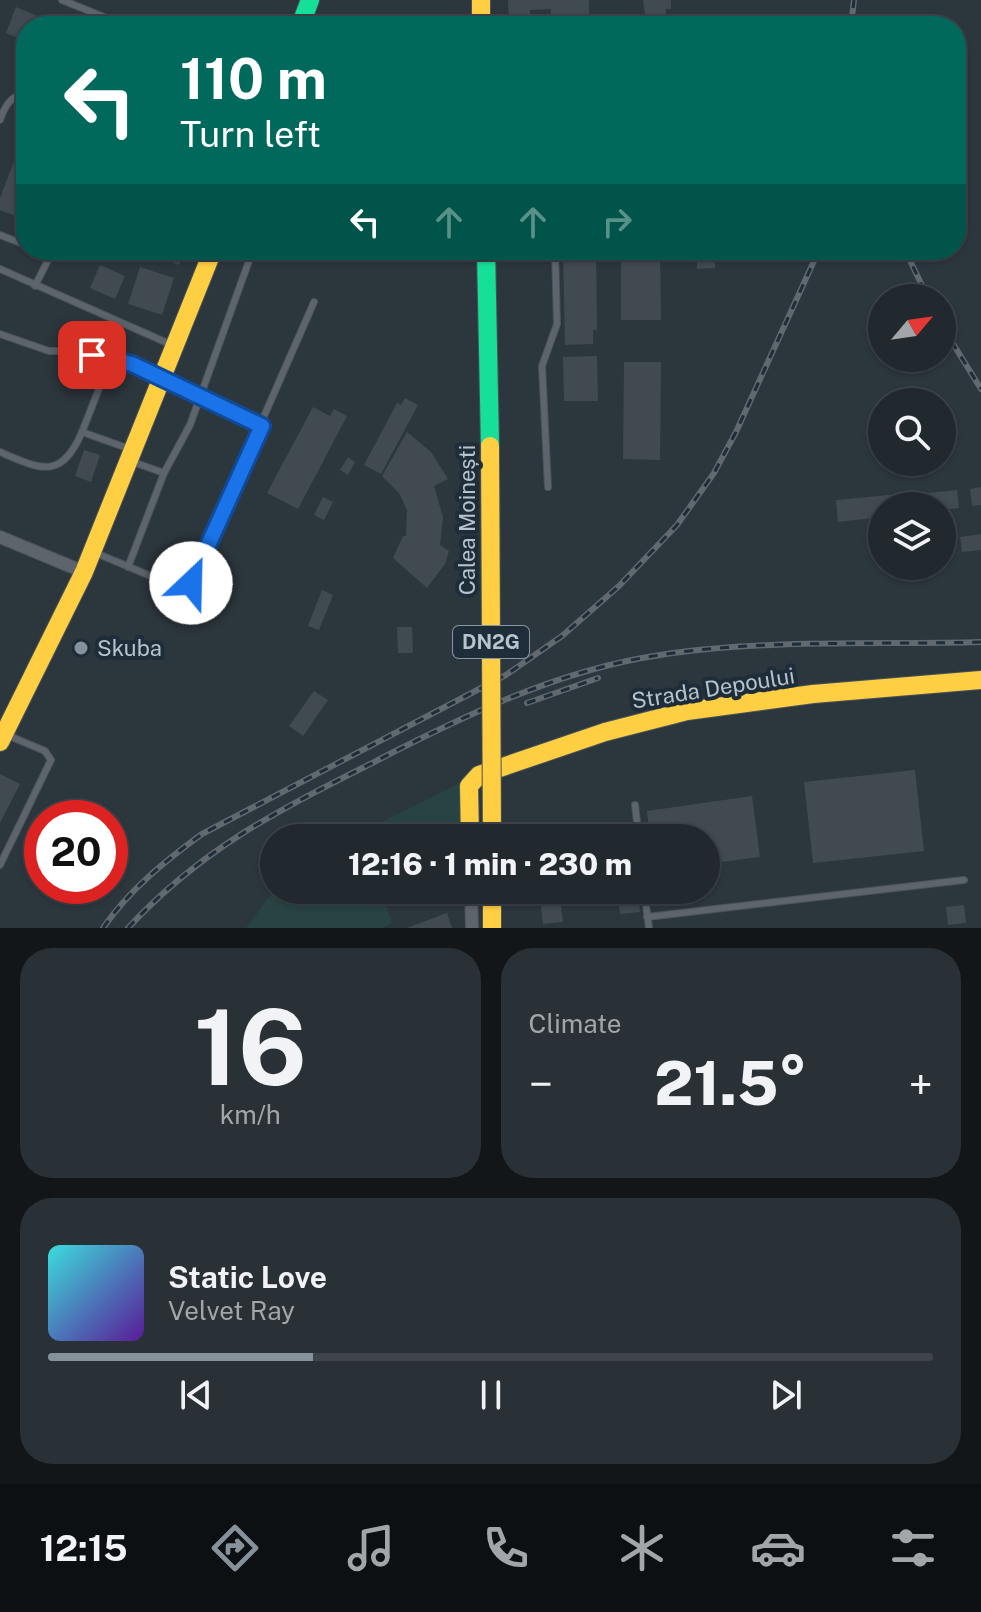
<!DOCTYPE html>
<html lang="en">
<head>
<meta charset="utf-8">
<style>
  body { margin:0; font-family:"Public Sans",sans-serif; background:#293036; color:#f1f3f6; height:100vh; display:flex; flex-direction:column; font-size:30px; white-space:nowrap }
  * { box-sizing:border-box; margin:0 }
  p { font-size:26px; color:#a2a6aa }
  .icon { flex:none; width:44px; height:44px; fill:none; stroke:currentColor; stroke-width:2; stroke-linecap:round; stroke-linejoin:round }
  .map { position:relative; height:928px; overflow:hidden }
  .sheet { display:flex; flex-direction:column; gap:20px; padding:20px; background:#121619; flex:1 }
  .sheet>* { flex:none }
  .top-card { position:absolute; left:16px; top:16px; width:950px; height:244px; border-radius:32px; box-shadow:0 2px 6px #0004,0 0 0 2px #3e444a; background:#00695c; color:#fff; overflow:hidden }
  .needle { width:52px; rotate:61deg }
  .controls { position:absolute; left:868px; top:284px; display:grid; gap:16px }
  .controls a { display:grid; place-items:center; width:88px; height:88px; border-radius:50%; background:#21282e; box-shadow:0 2px 6px #0004,0 0 0 2px #3e444a; font-size:40px }
  .speed { position:absolute; left:24px; top:800px; display:flex; gap:16px; font-size:40px; font-weight:700; text-align:center }
  .speed>* { display:grid; place-content:center; width:104px; height:104px; border-radius:50%; background:#21282e; box-shadow:0 2px 6px #0004,0 0 0 2px #3e444a; line-height:1 }
  .speed .limit { border:12px solid #d22; background:#fff; color:#111 }
  .pin { position:absolute; display:grid; place-items:center; width:68px; height:68px; color:#fff; margin:-34px; border-radius:16px; box-shadow:0 4px 12px #0006 }
  .me { position:absolute; width:88px; margin:-44px; rotate:24deg; stroke-linejoin:round; filter:drop-shadow(0 0 6px #0008) }
  .turn { display:flex; align-items:center; gap:28px; height:168px; padding:0 32px; font-size:36px }
  .turn .icon { width:104px; height:104px; stroke-width:2.5 }
  .turn b { display:block; font-size:56px; line-height:68px }
  .lanes { display:flex; align-items:center; height:76px; padding:0 32px; background:#0003; justify-content:center; gap:40px; direction:ltr }
  .lanes .off { opacity:.35 }
  .big { font-size:60px; font-weight:800; line-height:1.1 }
  .sheet .tile { flex:1; display:flex; flex-direction:column; justify-content:center; gap:12px; min-width:0; padding:0 28px; border-radius:32px; background:#293036 }
  .sheet .dial { align-items:center; gap:0 }
  .dial b { font-size:104px; line-height:1 }
  .song { display:flex; align-items:center; gap:24px }
  .cover { width:96px; height:96px; border-radius:12px; background:linear-gradient(135deg,hsl(180 70% 55%),hsl(270 70% 35%)) }
  .played { height:8px; border-radius:4px; background:linear-gradient(90deg,#86929b 30%,#3e444a 30%) }
  .keys { display:flex; justify-content:space-around; direction:ltr }
  .heat { display:flex; justify-content:space-between; align-items:center; font-size:44px; direction:ltr }
  .sheet .tiles { flex:1; display:grid; gap:20px; grid-template-columns:1fr 1fr }
  .tile:last-child { grid-column:span 2 }
  .trip { position:absolute; left:260px; top:824px; width:460px; height:80px; border-radius:40px; background:#21282e; box-shadow:0 2px 6px #0004,0 0 0 2px #3e444a; font-weight:800; line-height:80px; text-align:center }
  .dock { display:flex; height:128px; justify-content:space-around; align-items:center; background:#0d1012; color:#a2a6aa }
  .dock .icon { width:56px; height:56px }
  .dock .current { color:#86929b }
  .dock b { font-size:36px; color:#f1f3f6 }
  .map>svg:first-child { display:block }
</style>
</head>
<body>
<div class="map">
<svg width="981" height="928" viewBox="0 0 981 928">
  <rect width="100%" height="100%" fill="#2c363d"/>
  <g fill="#284343">
    <polygon points="460,783 459,838 349,838"/>
    <polygon points="274,890 423,890 385,903 392,923 383,928 246,928"/>
  </g>
  <g fill="#414a50">
    <polygon points="508,0 589,0 589,24 551,24 551,9 530,10 530,25 509,25"/>
    <polygon points="643,0 671,0 671,9 666,9 666,26 635,26 635,15 645,15"/>
    <polygon points="16,7 62,26 26,26 26,41 6,33"/>
    <polygon points="26,130 26,220 0,210 0,198"/>
    <polygon points="161,250 185,250 179,265 158,257"/>
    <polygon points="563,250 596,250 597,330 593,330 593,344 565,345"/>
    <polygon points="621,250 660,250 661,320 621,320"/>
    <polygon points="697,250 715,250 715,268 697,269"/>
    <polygon points="100,265 125,276 115,299 90,288"/>
    <polygon points="140,267 174,278 162,315 128,304"/>
    <polygon points="597,356 598,401 564,401 563,357"/>
    <polygon points="624,362 661,362 660,460 623,459"/>
    <polygon points="405,398 418,405 381,474 364,465 397,403 401,405"/>
    <polygon points="313,407 330,416 334,409 347,416 298,509 267,493"/>
    <polygon points="407,432 431,452 448,479 434,486 443,517 440,545 449,551 445,564 427,588 393,558 403,536 406,536 407,510 399,493 382,476"/>
    <polygon points="84,450 100,455 91,482 75,476"/>
    <polygon points="348,457 355,462 348,475 340,470"/>
    <polygon points="981,487 981,505 972,506 970,489"/>
    <polygon points="957,490 959,508 942,510 942,506 929,506 927,493"/>
    <polygon points="920,492 922,506 882,506 882,517 838,522 836,500"/>
    <polygon points="323,497 333,502 324,520 314,515"/>
    <polygon points="981,534 981,550 962,552 960,537"/>
    <polygon points="322,590 333,595 319,630 308,626"/>
    <polygon points="397,627 412,627 413,653 398,653"/>
    <polygon points="314,691 328,700 303,736 289,726"/>
    <polygon points="915,770 924,851 813,863 804,782"/>
    <polygon points="0,774 20,784 0,823"/>
    <polygon points="752,796 760,857 706,864 706,838 650,838 647,811"/>
    <polygon points="539,890 559,890 563,922 543,924"/>
    <polygon points="617,890 638,890 640,912 620,914"/>
    <polygon points="964,905 966,923 948,925 946,907"/>
    <polygon points="447,913 452,928 407,928"/>
  </g>
  <g fill="none" stroke-linecap="round" stroke-linejoin="round">
    <g stroke="#4a535a" stroke-width="8">
      <g id="lane">
        <polyline points="62,0 126,26"/>
        <path d="M0,120C4,108 12,93 26,95"/>
        <polyline points="0,235 26,245"/>
        <polyline points="39,250 50,254"/>
        <polyline points="0,269 172,345"/>
        <polyline points="35,286 53,250"/>
        <polyline points="0,334 49,351 72,351 132,364 262,426"/>
        <polyline points="111,358 82,432 130,449"/>
        <path d="M0,452C40,469 61,481 82,432"/>
        <polyline points="133,462 164,473"/>
        <polyline points="548,487 542,366 557,324 555,250"/>
        <polyline points="96,553 179,588 191,583 314,302"/>
        <polyline points="128,567 164,473 190,425 250,258"/>
        <polyline points="635,805 639,838"/>
        <polyline points="0,865 51,760 45,751 7,735"/>
        <polyline points="644,890 649,928"/>
        <polyline points="647,917 964,880"/>
      </g>
    </g>
    <g stroke="#4a535a" stroke-width="14">
      <g id="street">
        <polyline points="0,537 84,572"/>
        <polyline points="471,890 472,928"/>
      </g>
    </g>
    <g stroke="#4a535a" stroke-width="20">
      <g id="fast">
        <polyline points="300,26 310,0"/>
        <polyline points="486,250 490,446"/>
      </g>
    </g>
    <g stroke="#4a535a" stroke-width="20">
      <g id="slow">
        <polyline points="481,0 481,26"/>
        <polyline points="0,742 84,572 213,250"/>
        <polyline points="470,838 469,786 479,775 605,732 687,711 813,694 981,680"/>
        <polyline points="492,890 492,928"/>
      </g>
    </g>
    <use href="#lane" stroke="#5d646b" stroke-width="6"/>
    <use href="#street" stroke="#5d646b" stroke-width="12"/>
    <use href="#fast" stroke="#16e098" stroke-width="18"/>
    <use href="#slow" stroke="#ffcf43" stroke-width="18"/>
    <g stroke="#61686e" stroke-width="6">
      <g id="rail">
        <polyline points="851,26 854,0"/>
        <polyline points="905,250 928,298"/>
        <polyline points="942,326 981,389"/>
        <polyline points="527,703 598,678"/>
        <path d="M103,928C130,889 165,861 202,834L506,675L562,636L619,586L677,525L714,473L736,432L819,250"/>
        <path d="M128,928C203,847 281,809 378,760C468,714 559,670 660,655C760,639 878,645 981,642"/>
      </g>
    </g>
    <use href="#rail" stroke="#1e2d39" stroke-width="3" stroke-dasharray="9" stroke-linecap="butt"/>
    <g stroke="#4a535a" stroke-width="20" stroke-linecap="butt">
      <polyline id="slow-bridge" points="490,446 492,838"/>
    </g>
    <use href="#slow-bridge" stroke="#ffcf43" stroke-width="18"/>
  </g>
  <g fill="none" stroke-linecap="round" stroke-linejoin="round">
    <g stroke="#114b97" stroke-width="20">
      <polyline id="route" points="92,355 132,364 262,426 191,583"/>
    </g>
    <use href="#route" stroke="#1a73e8" stroke-width="14"/>
  </g>
  <circle fill="#86929b" stroke="#1e2d39" stroke-width="3" cx="81" cy="648" r="8"/>
  <g text-anchor="middle" dominant-baseline="central" stroke-width="8" stroke-linejoin="round" paint-order="stroke">
    <rect fill="#1e2d39" stroke="#8996a1" stroke-width="2" x="453" y="626" width="76" height="32" rx="6"/>
    <g font-size="20" font-weight="bold" fill="#b7c3cd">
      <text x="491" y="642">DN2G</text>
    </g>
    <g font-size="22" fill="#b7c3cd" stroke="#1e2d39">
      <text transform="translate(467 520) rotate(-90)">Calea Moinești</text>
      <text transform="translate(713 688) rotate(-9)">Strada Depoului</text>
    </g>
    <g font-size="22" fill="#b7c3cd" stroke="#1e2d39" text-anchor="start">
      <text x="97" y="648">Skuba</text>
    </g>
  </g>
</svg>
<div class="controls">
<a><svg class="needle" viewBox="-14 -14 28 28"><path d="M0-13l5 13h-10z" fill="#e53935"/><path d="M0 13l5-13h-10z" fill="#a2a6aa"/></svg></a>
<a><svg class="icon" aria-label="search" viewBox="0 0 24 24"><circle cx="10" cy="10" r="6"/><path d="M15 15l6 6"/></svg></a>
<a><svg class="icon" aria-label="layers" viewBox="0 0 24 24"><path d="M12 4l9 5-9 5-9-5zM3 14l9 5 9-5"/></svg></a>
</div>
<div class="speed"><div class="limit">20</div></div>
<div class="pin" style="left:92px;top:355px;background:#d93025"><svg class="icon" aria-label="arrive" viewBox="0 0 24 24"><path d="M6 21V4h12l-3 4 3 4H6"/></svg></div>
<svg class="me" style="left:191px;top:583px" viewBox="-20 -20 40 40"><circle r="19" fill="#fff"/><path d="M0-13L10 11 0 6-10 11z" fill="#1a73e8"/></svg>
<div class="trip">12:16 · 1 min · 230 m</div>
<div class="top-card">
<div class="turn"><svg class="icon" aria-label="left" viewBox="0 0 24 24"><path d="M17 20v-9H6M10 6l-5 5 5 5"/></svg><div><b>110 m</b>Turn left</div></div>
<div class="lanes"><svg class="icon" aria-label="left" viewBox="0 0 24 24"><path d="M17 20v-9H6M10 6l-5 5 5 5"/></svg><svg class="icon off" aria-label="ahead" viewBox="0 0 24 24"><path d="M12 20V5M6 11l6-6 6 6"/></svg><svg class="icon off" aria-label="ahead" viewBox="0 0 24 24"><path d="M12 20V5M6 11l6-6 6 6"/></svg><svg class="icon off" aria-label="right" viewBox="0 0 24 24"><path d="M7 20v-9h11M14 6l5 5-5 5"/></svg></div>
</div>
</div>
<section class="sheet">
<div class="tiles">
<div class="tile dial"><b>16</b><p>km/h</p></div>
<div class="tile"><p>Climate</p>
<div class="heat"><a>−</a><b class="big">21.5°</b><a>+</a></div>
</div>
<div class="tile">
<div class="song"><i class="cover"></i><div><b>Static Love</b><p>Velvet Ray</p></div></div>
<div class="played"></div>
<div class="keys"><svg class="icon" aria-label="previous" viewBox="0 0 24 24"><path d="M18 5L8 12l10 7zM5 5v14"/></svg><svg class="icon" aria-label="pause" viewBox="0 0 24 24"><path d="M8 5v14M16 5v14"/></svg><svg class="icon" aria-label="next" viewBox="0 0 24 24"><path d="M6 5l10 7-10 7zM19 5v14"/></svg></div>
</div>
</div>
</section>
<nav class="dock">
<b>12:15</b>
<svg class="icon current" aria-label="directions" viewBox="0 0 24 24"><path d="M12 3l9 9-9 9-9-9zM9 14v-3h6M13 9l2 2-2 2"/></svg>
<svg class="icon" aria-label="music" viewBox="0 0 24 24"><path d="M9 18V5l10-2v13"/><circle cx="6" cy="18" r="3"/><circle cx="16" cy="16" r="3"/></svg>
<svg class="icon" aria-label="phone" viewBox="0 0 24 24"><path d="M5 4h4l2 5-3 2q2 4 5 5l2-3 5 2v4C11 20 4 13 5 4z"/></svg>
<svg class="icon" aria-label="climate" viewBox="0 0 24 24"><path d="M12 3v18M4 7l16 10M4 17L20 7"/></svg>
<svg class="icon" aria-label="car" viewBox="0 0 24 24"><path d="M5 17H2v-5l4-1 3-4h7l3 4 3 1v5h-3M9 17h6M6 11h13"/><circle cx="7" cy="17" r="2"/><circle cx="17" cy="17" r="2"/></svg>
<svg class="icon" aria-label="filters" viewBox="0 0 24 24"><path d="M4 7h16M4 17h16"/><circle cx="9" cy="7" r="2"/><circle cx="15" cy="17" r="2"/></svg>
</nav>
</body>
</html>
